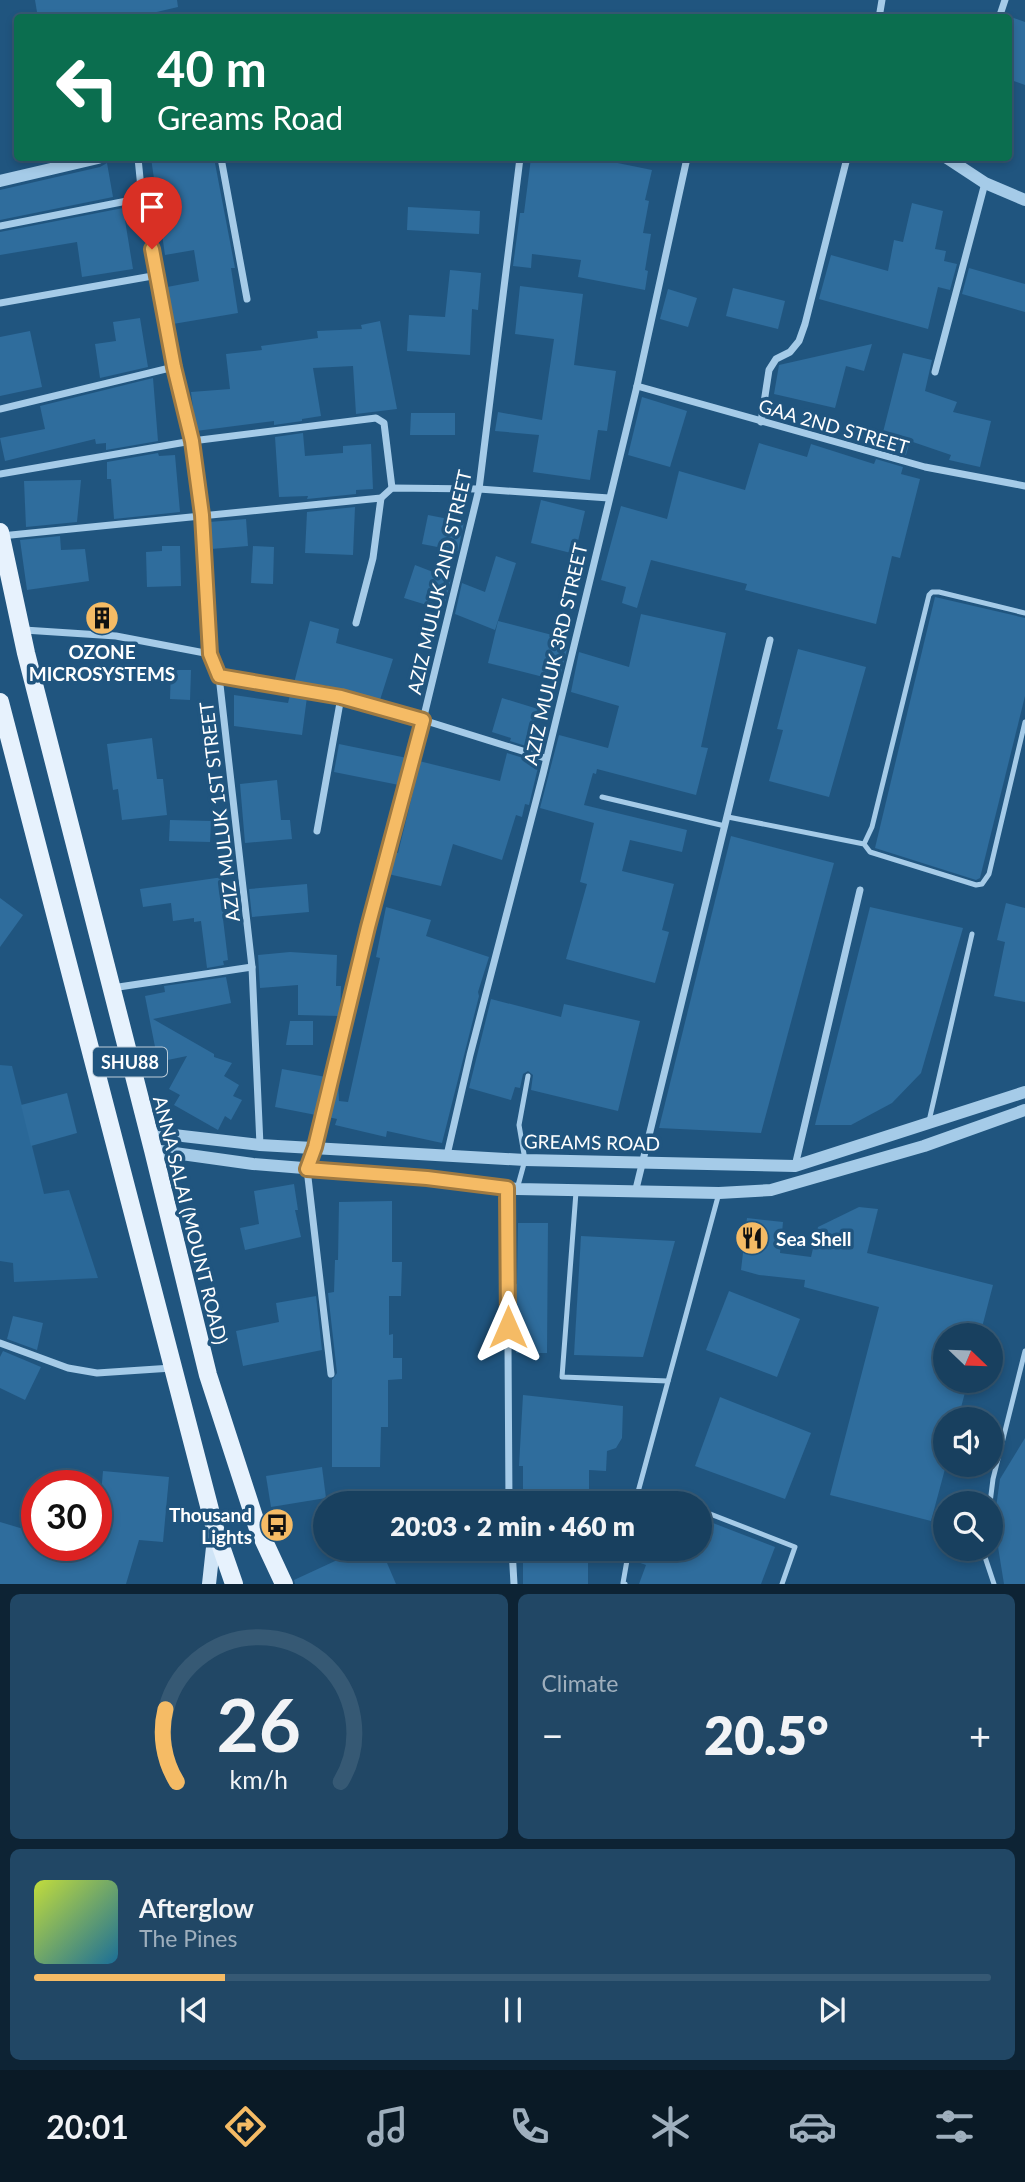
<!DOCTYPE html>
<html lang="en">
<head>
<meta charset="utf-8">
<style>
  body { margin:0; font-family:Lato,sans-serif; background:#214765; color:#f1f3f6; height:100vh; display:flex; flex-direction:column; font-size:26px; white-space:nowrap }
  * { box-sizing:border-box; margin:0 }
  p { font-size:23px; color:#9fafbd }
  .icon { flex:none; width:38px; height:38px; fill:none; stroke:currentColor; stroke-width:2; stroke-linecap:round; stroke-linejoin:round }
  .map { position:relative; height:1584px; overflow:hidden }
  .side { display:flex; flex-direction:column; gap:10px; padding:10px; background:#0d2334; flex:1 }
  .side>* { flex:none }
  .banner { position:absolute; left:14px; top:14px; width:998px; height:147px; border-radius:7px; box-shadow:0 4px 10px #0003,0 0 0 2px #365974; background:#0b6e4f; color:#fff; overflow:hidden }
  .needle { width:46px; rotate:113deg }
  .controls { position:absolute; left:933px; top:1323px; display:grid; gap:14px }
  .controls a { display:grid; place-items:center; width:70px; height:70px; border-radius:50%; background:#18405f; box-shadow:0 4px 10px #0003,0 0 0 2px #365974; font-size:35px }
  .speed { position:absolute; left:21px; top:1470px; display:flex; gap:14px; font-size:35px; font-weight:700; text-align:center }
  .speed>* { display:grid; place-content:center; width:91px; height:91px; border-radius:50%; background:#18405f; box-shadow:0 4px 10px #0003,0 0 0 2px #365974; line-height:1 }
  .speed .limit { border:10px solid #d22; background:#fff; color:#111 }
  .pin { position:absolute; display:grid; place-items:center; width:60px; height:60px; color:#fff; margin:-72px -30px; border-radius:50% 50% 50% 0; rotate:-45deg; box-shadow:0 0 7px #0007 }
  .pin .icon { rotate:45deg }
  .me { position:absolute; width:77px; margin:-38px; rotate:0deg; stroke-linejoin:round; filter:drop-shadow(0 0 5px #0008) }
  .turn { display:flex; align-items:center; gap:24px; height:147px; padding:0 28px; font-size:32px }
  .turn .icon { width:91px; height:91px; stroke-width:2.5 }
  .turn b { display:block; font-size:49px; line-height:60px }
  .big { font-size:52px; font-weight:800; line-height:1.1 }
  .side .tile { flex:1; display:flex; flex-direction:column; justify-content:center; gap:10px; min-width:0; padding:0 24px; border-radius:10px; background:#214765 }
  .side .dial { align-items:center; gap:0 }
  .dial svg { height:182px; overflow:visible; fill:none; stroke:#365974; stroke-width:7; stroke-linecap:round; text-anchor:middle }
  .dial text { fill:#f1f3f6; stroke:none }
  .song { display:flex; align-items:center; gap:21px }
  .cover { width:84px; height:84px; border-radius:10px; background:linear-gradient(135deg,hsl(70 70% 55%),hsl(200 70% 35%)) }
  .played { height:7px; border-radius:4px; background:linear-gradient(90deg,#f5bb65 20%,#365974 20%) }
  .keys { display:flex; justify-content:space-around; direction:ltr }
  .heat { display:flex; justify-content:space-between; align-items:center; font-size:38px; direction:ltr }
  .side .tiles { flex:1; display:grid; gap:10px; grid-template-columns:1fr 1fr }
  .tile:last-child { grid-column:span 2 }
  .trip { position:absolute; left:313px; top:1491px; width:399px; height:70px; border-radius:35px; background:#18405f; box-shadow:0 4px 10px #0003,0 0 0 2px #365974; font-weight:800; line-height:70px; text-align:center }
  .menu { display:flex; height:112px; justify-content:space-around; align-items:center; background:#0a1a26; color:#9fafbd }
  .menu .icon { width:49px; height:49px }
  .menu .on { color:#f5bb65 }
  .menu b { font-size:32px; color:#f1f3f6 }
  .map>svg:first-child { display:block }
</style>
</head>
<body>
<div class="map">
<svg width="1025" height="1584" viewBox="0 0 1025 1584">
  <rect width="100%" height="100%" fill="#20557f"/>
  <polygon fill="#2a6898" points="0,1065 12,1066 44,1194 69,1190 98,1278 14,1282 13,1263 0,1261"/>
  <g fill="#2f6d9d">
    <polygon points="35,0 177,0 178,7 131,18 38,18"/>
    <polygon points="1008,16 1025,22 1025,85 1008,79"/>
    <polygon points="151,158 214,158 235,268 231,268 238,313 173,324 167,287 199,281 194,250 165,255"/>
    <polygon points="531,158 593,158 652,170 645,200 649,201 643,233 651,234 645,270 648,271 645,290 578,277 581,260 532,254 531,268 513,266 520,213 524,213"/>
    <polygon points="107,163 113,197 0,220 0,190 100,167"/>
    <polygon points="912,203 943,211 935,249 946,251 944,261 957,264 950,290 938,287 928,329 819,299 831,255 888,271 894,240 903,242"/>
    <polygon points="408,207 480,211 479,234 407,230"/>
    <polygon points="123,208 133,269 82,277 77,242 0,255 0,232"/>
    <polygon points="969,268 1025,284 1025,312 962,294"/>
    <polygon points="450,270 481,273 478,310 472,309 470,355 407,351 409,315 445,317"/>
    <polygon points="520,286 583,294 574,365 616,371 607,431 598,430 590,480 533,472 539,435 495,431 498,412 542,420 554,339 515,334"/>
    <polygon points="733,288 785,301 778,329 726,316"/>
    <polygon points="668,289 697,298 688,327 660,319"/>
    <polygon points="140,318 148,367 100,378 95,344 116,341 113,322"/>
    <polygon points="380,321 397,409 356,414 353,366 313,368 321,416 302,419 302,421 274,425 274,421 196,431 191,392 230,389 226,354 262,350 261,346 318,338 317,331 362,329 361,325"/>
    <polygon points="30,331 42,387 0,396 0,337"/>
    <polygon points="872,344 864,371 846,366 835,408 774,394 779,365"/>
    <polygon points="903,353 932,360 925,391 957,402 953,412 991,421 980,467 949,460 951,455 910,441 906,455 879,448"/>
    <polygon points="153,378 158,441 106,450 106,443 96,444 95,439 5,461 0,438 45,429 40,406"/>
    <polygon points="642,397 687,411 670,467 628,455"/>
    <polygon points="411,413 455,413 455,435 410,435"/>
    <polygon points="303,433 305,456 343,453 343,446 371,444 373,489 356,490 356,494 307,499 308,496 279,497 275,437"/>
    <polygon points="759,443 807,457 811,444 874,464 876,459 903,467 901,474 920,479 900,558 892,556 876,624 745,590 747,584 651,560 637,608 622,603 626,587 601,580 621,506 667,519 679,471 745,490"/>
    <polygon points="158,453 159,456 175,455 180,512 114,519 111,479 107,479 107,462"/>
    <polygon points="81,480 77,522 26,527 24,481"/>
    <polygon points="541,500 585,511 575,554 531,543"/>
    <polygon points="355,507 353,555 305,553 307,512"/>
    <polygon points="428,515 464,522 458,551 422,544"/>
    <polygon points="246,519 248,546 211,549 209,522"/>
    <polygon points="60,536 61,550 85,549 89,581 27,590 20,540"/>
    <polygon points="162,546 180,546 181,586 147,587 146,552 162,551"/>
    <polygon points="253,546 274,547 273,584 251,583"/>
    <polygon points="496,556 516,563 495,630 455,614 462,583 485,592"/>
    <polygon points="415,565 451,579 443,610 404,598"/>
    <polygon points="935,597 1025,618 1025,696 980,878 976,880 875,848"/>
    <polygon points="95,606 111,608 110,629 93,628"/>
    <polygon points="641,614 726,633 701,747 708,748 696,795 597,769 596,774 593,773 584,805 687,830 682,852 630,840 622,871 674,884 662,930 669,932 655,983 566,959 587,884 580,882 594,823 540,808 559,735 608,748 619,706 571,692 579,652 629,667"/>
    <polygon points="310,621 339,629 336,643 393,659 380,700 324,685 324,688 294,683"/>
    <polygon points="498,621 556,636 554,645 567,649 559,681 488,663"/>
    <polygon points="798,649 866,667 829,797 769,781 783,730 777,729"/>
    <polygon points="171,670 191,670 190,700 170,699"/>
    <polygon points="234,695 288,703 290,695 307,697 302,735 234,726"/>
    <polygon points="502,698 538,709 532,728 547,732 542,751 510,741 511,738 492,732"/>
    <polygon points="152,738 157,779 163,779 167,815 122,820 118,789 113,790 107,744"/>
    <polygon points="339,744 407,758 399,785 334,772"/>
    <polygon points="507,753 539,763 529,805 525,804 522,817 516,815 502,860 453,844 441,886 388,874 394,852 398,853 414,788 411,788 419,761 500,781"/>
    <polygon points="277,780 281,820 290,820 292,839 245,843 240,784"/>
    <polygon points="170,820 211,821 210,842 169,841"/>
    <polygon points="731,836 834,863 761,1133 659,1128"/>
    <polygon points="223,877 225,891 237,890 240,918 223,919 228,960 223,961 224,965 207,968 201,921 194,922 194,918 173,921 171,903 143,907 140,889"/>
    <polygon points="307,884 309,912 252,917 249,889"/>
    <polygon points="0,898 23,915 0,947"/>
    <polygon points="1006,903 1025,908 1025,1002 994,996 1005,942 997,940"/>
    <polygon points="386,907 431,920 426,936 489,957 478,992 479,996 442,1143 387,1131 386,1137 335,1125 337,1119 328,1117 338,1079 339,1101 348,1102 380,958 376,957"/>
    <polygon points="870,907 963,928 921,1073 892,1103 851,1125 815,1125"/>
    <polygon points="290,952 337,955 336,986 341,986 340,1016 298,1015 298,985 260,988 258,955"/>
    <polygon points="226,977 231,1003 153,1019 214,1054 214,1057 232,1063 224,1076 239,1085 233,1096 242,1100 231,1120 225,1116 218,1130 174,1105 180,1095 169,1089 187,1056 158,1062 145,996 165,992 164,986"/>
    <polygon points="491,999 561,1017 564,1004 640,1021 618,1111 531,1090 533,1075 528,1071 523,1074 520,1088 515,1087 511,1100 469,1088"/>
    <polygon points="290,1021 313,1021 313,1045 286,1045"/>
    <polygon points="282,1069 326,1077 316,1115 275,1107"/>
    <polygon points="67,1093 77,1133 31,1146 21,1105"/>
    <polygon points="294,1184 298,1210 295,1210 301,1237 245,1250 240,1228 259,1224 254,1191"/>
    <polygon points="392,1201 392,1262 402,1262 401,1296 389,1296 389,1335 393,1334 393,1358 402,1358 402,1379 388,1380 388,1427 381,1427 380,1467 332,1467 332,1380 337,1373 328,1293 334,1292 335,1260 338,1260 339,1202"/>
    <polygon points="859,1207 878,1209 867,1253 993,1285 980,1335 945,1335 945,1381 968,1381 958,1419 945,1419 945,1469 931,1521 830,1495 879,1307 804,1287 805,1280 759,1275 741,1270 747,1218 783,1222 780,1253 811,1257 818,1227"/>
    <polygon points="518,1223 548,1223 547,1353 516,1353 517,1311 514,1311 514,1284 517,1284"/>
    <polygon points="581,1236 675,1241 643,1357 574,1355"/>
    <polygon points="729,1291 800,1319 777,1377 706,1350"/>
    <polygon points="316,1296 322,1350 243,1366 236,1331 279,1322 276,1303"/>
    <polygon points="13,1316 43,1323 37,1350 7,1339"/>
    <polygon points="3,1351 41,1367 25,1400 0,1388 0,1357"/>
    <polygon points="523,1395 623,1406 622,1438 616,1448 607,1451 606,1471 589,1470 589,1503 523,1503 523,1466 519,1466"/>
    <polygon points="720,1397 811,1433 785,1499 695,1466"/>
    <polygon points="1025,1438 1025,1584 1004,1584 994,1522 1000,1479"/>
    <polygon points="322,1467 326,1498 271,1507 266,1476"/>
    <polygon points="103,1471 169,1477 163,1542 139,1540 126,1584 0,1584 0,1522 37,1533 37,1545 77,1545 96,1551"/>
    <polygon points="700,1518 775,1547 761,1584 639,1584 646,1565 632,1560 634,1549 700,1549"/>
    <polygon points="361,1549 381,1549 396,1584 295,1584 294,1580"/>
    <rect x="523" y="1549" width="65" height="35"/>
  </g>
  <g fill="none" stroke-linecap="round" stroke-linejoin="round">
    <g stroke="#a5cbe8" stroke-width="5">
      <polyline points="602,797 725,826"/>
      <polyline points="728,817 864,844 870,852 976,885 982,884 989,874 1025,722"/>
      <polyline points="864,844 872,827 929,595 932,592 939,592 1025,613"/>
      <polyline points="929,1121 972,934"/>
      <polyline points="517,1189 525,1160 519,1125 528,1076"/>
      <polyline points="576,1192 562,1377 668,1381"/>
      <polyline points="638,1492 719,1193"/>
      <polyline points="636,1503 638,1492 677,1503"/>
      <polyline points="990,1503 993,1479 1025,1351"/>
      <polyline points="700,1510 795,1547 782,1584"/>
      <polyline points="985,1549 984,1554 994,1584"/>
      <polyline points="625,1584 623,1583 629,1549"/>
    </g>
    <g stroke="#a5cbe8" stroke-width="7">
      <polyline points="879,18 882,0"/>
      <polyline points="999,18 1005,0"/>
      <polyline points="138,158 142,198 174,367 192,441 202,515 210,654 219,676 252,967 260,1145"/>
      <polyline points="221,158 247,299"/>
      <polyline points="0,226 142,198"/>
      <polyline points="0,303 158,275"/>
      <polyline points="935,372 985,183"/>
      <polyline points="637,386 925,467 1025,486"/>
      <polyline points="0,409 174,367"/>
      <polyline points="761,422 769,370 776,359 790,352 799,341 805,324 847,158"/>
      <polyline points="0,474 192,441 376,418 384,423 392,488"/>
      <polyline points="1,536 381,498 392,488 479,489 609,498"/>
      <polyline points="356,623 373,558 381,498"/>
      <polyline points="24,630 116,636 210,654"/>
      <polyline points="219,676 341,697 423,720 545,758"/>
      <polyline points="317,831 341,697"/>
      <polyline points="112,988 252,967"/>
      <polyline points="447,1155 470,1055 543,774 637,386 687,158"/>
      <polyline points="795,1166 860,890"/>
      <polyline points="507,1188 509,1503"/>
      <polyline points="635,1193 770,640"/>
      <polyline points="0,1343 68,1368 97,1373 172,1368"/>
      <polyline points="331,1374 307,1169 315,1147 368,927 423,720 479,489 520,158"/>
      <polyline points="512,1549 514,1584"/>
    </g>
    <g stroke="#a5cbe8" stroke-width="12">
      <polyline points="947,158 985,183 1025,200"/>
      <polyline points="0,181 98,158"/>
      <polyline points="148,1132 260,1145 525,1160 795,1166 1025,1092"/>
      <polyline points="153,1150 253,1164 427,1178 517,1189 719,1193 771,1190 924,1146 1025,1110"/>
    </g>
    <polyline stroke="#cfe4f6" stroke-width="14" points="209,1584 215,1529"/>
    <g stroke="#e7f2fd" stroke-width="18">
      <polyline points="0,532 26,653 153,1150 208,1375 257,1526 284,1584"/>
      <polyline points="0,702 215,1529 234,1584"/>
    </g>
  </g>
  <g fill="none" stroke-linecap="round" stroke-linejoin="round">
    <g stroke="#9f7a42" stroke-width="18">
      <polyline id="route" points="152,249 174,367 192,441 202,515 210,654 219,676 341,697 423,720 368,927 315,1147 307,1169 427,1178 507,1188 508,1327"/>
    </g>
    <use href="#route" stroke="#f5bb65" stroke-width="12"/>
  </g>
  <defs>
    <g id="building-disc" transform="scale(1.75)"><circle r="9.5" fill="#f5bb65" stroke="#20557f"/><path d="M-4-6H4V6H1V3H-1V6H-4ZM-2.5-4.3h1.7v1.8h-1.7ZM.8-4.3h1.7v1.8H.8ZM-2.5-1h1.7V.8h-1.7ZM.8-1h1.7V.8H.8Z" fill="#111"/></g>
    <g id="restaurant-disc" transform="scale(1.75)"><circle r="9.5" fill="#f5bb65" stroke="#20557f"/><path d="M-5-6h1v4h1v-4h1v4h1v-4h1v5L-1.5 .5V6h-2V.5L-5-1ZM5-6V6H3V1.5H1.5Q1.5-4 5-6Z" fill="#111"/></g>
    <g id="bus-disc" transform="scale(1.75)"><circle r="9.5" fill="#f5bb65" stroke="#20557f"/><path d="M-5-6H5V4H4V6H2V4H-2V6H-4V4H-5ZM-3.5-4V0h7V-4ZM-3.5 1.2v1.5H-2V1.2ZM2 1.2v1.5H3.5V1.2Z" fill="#111"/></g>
  </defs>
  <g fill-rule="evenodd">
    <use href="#building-disc" x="102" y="618"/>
    <use href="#restaurant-disc" x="752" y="1238"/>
    <use href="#bus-disc" x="277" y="1525"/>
  </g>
  <g text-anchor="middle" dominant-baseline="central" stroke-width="7" stroke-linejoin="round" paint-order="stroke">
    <rect fill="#20557f" stroke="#bcccd9" stroke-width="2" x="93" y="1047.5" width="74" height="29" rx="5"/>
    <g font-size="18" font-weight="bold" fill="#fff">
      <text x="130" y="1062">SHU88</text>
    </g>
    <g font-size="19" fill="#fff" stroke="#20557f">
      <text transform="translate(834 426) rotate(16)">GAA 2ND STREET</text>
      <text transform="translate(439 582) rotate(-77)">AZIZ MULUK 2ND STREET</text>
      <text transform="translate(555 654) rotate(-77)">AZIZ MULUK 3RD STREET</text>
      <text transform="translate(219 812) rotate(-97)">AZIZ MULUK 1ST STREET</text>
      <text transform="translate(592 1142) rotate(1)">GREAMS ROAD</text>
      <text transform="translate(191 1220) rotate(76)">ANNA SALAI (MOUNT ROAD)</text>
    </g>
    <g font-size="19" font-weight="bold" fill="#fff" stroke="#20557f">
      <text x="102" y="651">OZONE<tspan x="102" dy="22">MICROSYSTEMS</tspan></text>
      <text x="776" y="1238" text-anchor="start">Sea Shell</text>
      <text x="252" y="1514" text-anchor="end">Thousand<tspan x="252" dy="22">Lights</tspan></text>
    </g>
  </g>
</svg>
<div class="controls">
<a><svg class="needle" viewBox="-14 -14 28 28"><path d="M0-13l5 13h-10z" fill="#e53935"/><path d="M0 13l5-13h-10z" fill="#9fafbd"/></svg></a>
<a><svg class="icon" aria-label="sound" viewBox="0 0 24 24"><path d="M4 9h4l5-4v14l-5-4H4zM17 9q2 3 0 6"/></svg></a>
<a><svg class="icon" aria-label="search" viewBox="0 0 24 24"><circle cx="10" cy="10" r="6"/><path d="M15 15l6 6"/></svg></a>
</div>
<div class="speed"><div class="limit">30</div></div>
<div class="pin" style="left:152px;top:249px;background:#d93025"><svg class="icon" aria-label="arrive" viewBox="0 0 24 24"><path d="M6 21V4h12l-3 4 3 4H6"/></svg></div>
<svg class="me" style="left:508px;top:1327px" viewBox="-20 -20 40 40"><path d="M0-17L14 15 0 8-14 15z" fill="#f5bb65" stroke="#fff" stroke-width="4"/></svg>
<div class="trip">20:03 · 2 min · 460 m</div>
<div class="banner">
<div class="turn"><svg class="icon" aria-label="left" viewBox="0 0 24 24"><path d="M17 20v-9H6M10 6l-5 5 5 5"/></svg><div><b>40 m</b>Greams Road</div></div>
</div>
</div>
<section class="side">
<div class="tiles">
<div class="tile dial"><svg viewBox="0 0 100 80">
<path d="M14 69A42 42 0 1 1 86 69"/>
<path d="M14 69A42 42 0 0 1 9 37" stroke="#f5bb65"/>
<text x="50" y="56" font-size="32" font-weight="700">26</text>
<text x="50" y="72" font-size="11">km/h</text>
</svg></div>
<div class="tile"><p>Climate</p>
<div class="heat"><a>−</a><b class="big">20.5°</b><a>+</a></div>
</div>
<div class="tile">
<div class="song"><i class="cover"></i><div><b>Afterglow</b><p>The Pines</p></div></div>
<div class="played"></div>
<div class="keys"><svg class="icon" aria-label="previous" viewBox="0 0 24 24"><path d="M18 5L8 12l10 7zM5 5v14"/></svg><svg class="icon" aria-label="pause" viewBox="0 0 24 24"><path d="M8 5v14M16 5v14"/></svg><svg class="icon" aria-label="next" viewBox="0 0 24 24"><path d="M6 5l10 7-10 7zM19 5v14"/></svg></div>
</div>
</div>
</section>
<nav class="menu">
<b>20:01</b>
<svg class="icon on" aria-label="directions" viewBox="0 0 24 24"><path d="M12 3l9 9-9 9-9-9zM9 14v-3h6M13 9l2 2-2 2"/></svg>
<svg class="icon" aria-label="music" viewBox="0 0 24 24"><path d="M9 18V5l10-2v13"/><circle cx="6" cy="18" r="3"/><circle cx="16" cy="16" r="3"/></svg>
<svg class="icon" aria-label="phone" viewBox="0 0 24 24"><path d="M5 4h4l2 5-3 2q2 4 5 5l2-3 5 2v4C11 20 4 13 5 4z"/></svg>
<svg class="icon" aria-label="climate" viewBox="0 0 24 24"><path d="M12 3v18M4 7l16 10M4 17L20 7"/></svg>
<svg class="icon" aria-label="car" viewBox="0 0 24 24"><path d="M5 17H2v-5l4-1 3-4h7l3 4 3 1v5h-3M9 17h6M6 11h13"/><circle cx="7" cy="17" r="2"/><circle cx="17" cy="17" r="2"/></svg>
<svg class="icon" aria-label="filters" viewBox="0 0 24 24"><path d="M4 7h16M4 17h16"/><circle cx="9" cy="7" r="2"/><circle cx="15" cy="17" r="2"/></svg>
</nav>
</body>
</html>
